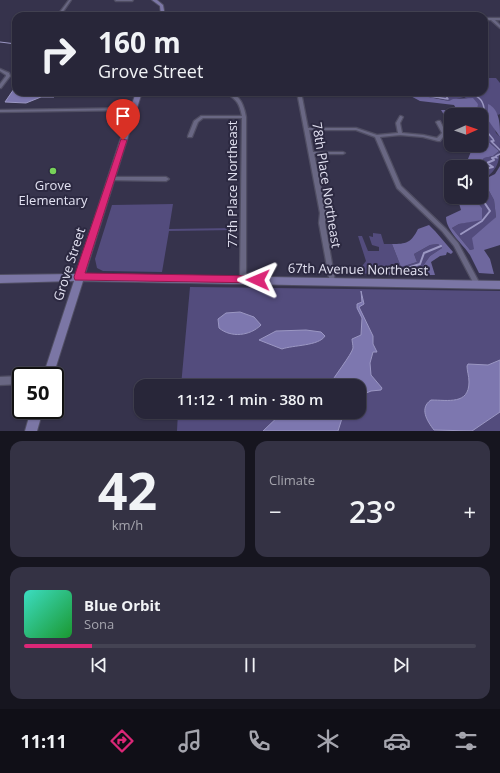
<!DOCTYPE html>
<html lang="en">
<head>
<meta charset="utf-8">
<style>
  body { margin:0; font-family:"Open Sans",sans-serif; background:#343244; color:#f1f3f6; height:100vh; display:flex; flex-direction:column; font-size:15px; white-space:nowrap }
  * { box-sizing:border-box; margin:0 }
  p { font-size:13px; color:#a5a5ae }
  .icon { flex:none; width:22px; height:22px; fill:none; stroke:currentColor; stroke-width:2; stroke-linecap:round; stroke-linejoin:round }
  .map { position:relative; height:431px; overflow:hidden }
  .sheet { display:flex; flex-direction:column; gap:10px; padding:10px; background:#16151f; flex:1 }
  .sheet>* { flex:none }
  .top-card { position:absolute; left:12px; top:12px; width:476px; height:84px; border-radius:12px; box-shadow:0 1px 3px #0004,0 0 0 1px #444353; background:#282639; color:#f1f3f6; overflow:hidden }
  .needle { width:26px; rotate:88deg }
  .tools { position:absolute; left:444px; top:108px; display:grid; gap:8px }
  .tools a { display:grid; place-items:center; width:44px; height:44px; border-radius:8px; background:#282639; box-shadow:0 1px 3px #0004,0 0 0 1px #444353; font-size:20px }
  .speed { position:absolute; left:12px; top:367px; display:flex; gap:8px; font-size:20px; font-weight:700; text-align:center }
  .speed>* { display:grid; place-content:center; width:52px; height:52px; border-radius:50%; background:#282639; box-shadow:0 1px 3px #0004,0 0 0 1px #444353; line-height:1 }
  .speed .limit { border:2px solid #111; border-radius:6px; background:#fff; color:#111 }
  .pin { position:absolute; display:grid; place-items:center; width:34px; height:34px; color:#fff; margin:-41px -17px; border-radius:50% 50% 50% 0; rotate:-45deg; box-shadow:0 0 4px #0007 }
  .pin .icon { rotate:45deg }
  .me { position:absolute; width:44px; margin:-22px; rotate:271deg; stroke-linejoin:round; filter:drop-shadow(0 0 3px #0008) }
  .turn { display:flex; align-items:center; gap:14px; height:84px; padding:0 20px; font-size:18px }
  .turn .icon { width:52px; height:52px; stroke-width:2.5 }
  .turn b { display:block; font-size:28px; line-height:34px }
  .big { font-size:30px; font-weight:600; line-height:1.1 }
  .sheet .widget { flex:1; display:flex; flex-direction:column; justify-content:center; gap:6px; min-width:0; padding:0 14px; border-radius:12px; background:#343244 }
  .sheet .dial { align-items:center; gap:0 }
  .dial b { font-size:52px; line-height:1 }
  .song { display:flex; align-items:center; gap:12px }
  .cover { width:48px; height:48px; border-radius:6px; background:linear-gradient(135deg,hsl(170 70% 55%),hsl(130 70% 35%)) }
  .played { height:4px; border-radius:2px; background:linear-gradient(90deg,#db2777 15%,#444353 15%) }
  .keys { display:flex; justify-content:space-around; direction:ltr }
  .heat { display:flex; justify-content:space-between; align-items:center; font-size:22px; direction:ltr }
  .sheet .tiles { flex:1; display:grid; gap:10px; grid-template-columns:1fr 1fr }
  .widget:last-child { grid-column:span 2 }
  .trip { position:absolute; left:134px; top:379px; width:232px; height:40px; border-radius:12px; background:#282639; box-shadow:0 1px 3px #0004,0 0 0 1px #444353; font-weight:600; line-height:40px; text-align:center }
  .tab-bar { display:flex; height:64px; justify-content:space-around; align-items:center; background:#100f17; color:#a5a5ae }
  .tab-bar .icon { width:28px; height:28px }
  .tab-bar .active { color:#db2777 }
  .tab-bar b { font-size:18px; color:#f1f3f6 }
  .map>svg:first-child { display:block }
</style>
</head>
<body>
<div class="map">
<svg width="500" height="431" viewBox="0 0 500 431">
  <rect width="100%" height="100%" fill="#36334c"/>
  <g fill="#534c7d">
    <path d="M484,78H496L500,83V114L498,115L488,105L496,133L500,137C500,160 500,168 483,180L494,200L496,217L486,227L474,249L470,250L452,228L459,224L482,219V208L473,197H481V167H478L484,158L493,156L499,151L485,139L481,137V115H477L478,104L464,97L449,101L437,98L423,97L410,92L444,94L484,92Z"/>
    <polygon points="173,204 169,229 234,228 234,230 169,231 162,272 103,271 97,268 95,259 112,205"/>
    <polygon points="373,233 381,234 384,244 392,244 401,267 417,262 414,254 430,245 438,244 442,248 430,256 420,270 402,275 387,275 384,273 356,274 366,261 358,236 362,236 368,251 379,251 379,247 372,245 369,236 373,237"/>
    <polygon points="190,287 500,291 500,431 177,431 178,412 359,412 359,386 181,386"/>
  </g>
  <g fill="#6e679e">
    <polygon points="403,92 449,101 453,99 473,98 478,104 477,115 451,115 451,119 446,118 441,110 457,110 454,105 420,101"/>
    <path d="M488,104C500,109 500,126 500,137L488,120Z"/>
    <polygon points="481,137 485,139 499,151 493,156 484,158 478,167 452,167 449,163 468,159 472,149 482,148"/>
    <path d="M500,166V245L484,250L490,259L494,274L479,273C476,267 473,261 470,255C463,244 446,231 446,217L461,210L457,197H473L482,208V220L459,224L452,228L470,250L474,249L472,238L496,217L494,200L483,180L495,174Z"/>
    <path d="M429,225L435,231L453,252L451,254L447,252L446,255L440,256L431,262L435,275H402L420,270L430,256L442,248L438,244L430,245L414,254L417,262L401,267L392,244C406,244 411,243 418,229Z"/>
  </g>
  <g fill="#7d77af" stroke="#9b97c3">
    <polygon points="16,86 16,92 57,92 54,97 41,97 26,103 5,102"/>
    <path d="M361,291L364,304L359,307L373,336V344L377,352H373L370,363L371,375L382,388L381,390L371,391L359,396V386H329C333,378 352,354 353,348C353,345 352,341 352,339L361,335L362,318L357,308V304L362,302Z"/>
    <path d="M240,312L254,317L261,325C250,336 231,338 219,328L218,319L226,313Z"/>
    <path d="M306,330L321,332L325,336C319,346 293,345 282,349L259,340L276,331Z"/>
    <path d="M500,360V412L472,431L434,430C427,421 419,408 431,400C448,400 469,405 469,382C469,376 467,371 467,366L468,364L488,365Z"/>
    <polygon points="283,412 344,412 338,431 263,431"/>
  </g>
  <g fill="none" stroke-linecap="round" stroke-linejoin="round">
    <polyline stroke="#9b97c3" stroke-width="1" points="0,42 16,44"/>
    <g stroke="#9b97c3" stroke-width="1.5">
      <path d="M420,92L422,95L448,99L446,96C459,93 481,89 484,108C484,114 482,120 483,127L493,139L494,141H491L500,150"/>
      <polyline points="497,158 496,156 500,154"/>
    </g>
    <g stroke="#9b97c3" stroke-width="2">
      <polyline points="481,173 484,169 493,167 487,163 494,160 492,158 496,157"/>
      <polyline points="461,234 482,221 490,211 484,202 476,197"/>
      <polyline points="387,274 420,264 424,253 441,246"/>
    </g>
    <g stroke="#504e63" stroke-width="2.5">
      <g id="street">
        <polygon points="69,0 71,0 60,16 57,16"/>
        <polygon points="115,0 133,0 132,1 116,1"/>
        <polygon points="484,18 500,18 500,20 495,20 500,25 500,28 491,20 484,20"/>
        <polygon points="0,69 9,73 10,76 1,88 0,88 0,84 6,76 6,75 0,71"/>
        <path d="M225,92C239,92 244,105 246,117V280L245,282H241L240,280L242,118H203L198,122L192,137H188V136L194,121L201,116H242C239,101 236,100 225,92Z"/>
        <polygon points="297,92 301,92 308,128 356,128 377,135 398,133 396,123 400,116 401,116 403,117 400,123 402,133 423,135 437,138 442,133 436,122 438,121 440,121 446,133 440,141 438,141 423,137 400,135 380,137 401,186 446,229 458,243 480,284 479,286 477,287 475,286 454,246 442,231 397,188 375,137 356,130 309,130 313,152 343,152 345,153 343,154 314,154 326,213 325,223 335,281 334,283 330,283 319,223 320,213"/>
        <polygon points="133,108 135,109 134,110 0,112 0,110"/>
        <polygon points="111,177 166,177 169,179 166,181 109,180 108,179"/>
        <polygon points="21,376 21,384 0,385 0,377"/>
      </g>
    </g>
    <g stroke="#504e63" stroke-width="2">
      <g id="secondary">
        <polygon points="152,0 157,0 163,5 165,16 161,16 160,6"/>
        <polygon points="136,92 142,92 85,274 500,281 500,289 83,281 53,376 43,376 74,281 0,283 0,275 76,274"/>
        <polygon points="31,410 43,410 37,431 25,431"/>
      </g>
    </g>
    <use href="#street" fill="#696783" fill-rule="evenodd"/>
    <use href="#secondary" fill="#7b76a5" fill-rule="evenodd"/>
  </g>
  <polygon fill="#db2777" stroke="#8e194d" points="121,139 127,140 85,273 258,276 263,280 261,283 75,280 74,277"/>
  <circle fill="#77d259" stroke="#2c2941" stroke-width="1.5" cx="53" cy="171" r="4"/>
  <g text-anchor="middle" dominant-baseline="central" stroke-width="4" stroke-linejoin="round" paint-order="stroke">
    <g font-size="13" fill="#e2e1f1" stroke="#2c2941">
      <text transform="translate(232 184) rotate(-90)">77th Place Northeast</text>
      <text transform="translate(327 185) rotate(81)">78th Place Northeast</text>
      <text transform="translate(69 264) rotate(-72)">Grove Street</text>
      <text transform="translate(358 269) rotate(1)">67th Avenue Northeast</text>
    </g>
    <g font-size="13" fill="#e2e1f1" stroke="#2c2941">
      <text x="53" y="185">Grove<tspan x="53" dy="15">Elementary</tspan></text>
    </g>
  </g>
</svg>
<div class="tools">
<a><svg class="needle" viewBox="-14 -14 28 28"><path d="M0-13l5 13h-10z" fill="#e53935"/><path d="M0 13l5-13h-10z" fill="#a5a5ae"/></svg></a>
<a><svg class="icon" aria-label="sound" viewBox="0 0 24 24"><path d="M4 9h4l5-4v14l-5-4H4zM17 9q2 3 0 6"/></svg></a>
</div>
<div class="speed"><div class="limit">50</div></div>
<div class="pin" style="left:123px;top:140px;background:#d93025"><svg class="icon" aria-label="arrive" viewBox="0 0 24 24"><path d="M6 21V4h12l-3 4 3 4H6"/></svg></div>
<svg class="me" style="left:258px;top:280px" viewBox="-20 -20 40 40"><path d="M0-17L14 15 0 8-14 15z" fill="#db2777" stroke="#fff" stroke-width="4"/></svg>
<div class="trip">11:12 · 1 min · 380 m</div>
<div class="top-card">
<div class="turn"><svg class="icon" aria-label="right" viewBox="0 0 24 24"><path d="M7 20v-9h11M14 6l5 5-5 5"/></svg><div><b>160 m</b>Grove Street</div></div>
</div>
</div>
<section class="sheet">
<div class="tiles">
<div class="widget dial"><b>42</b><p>km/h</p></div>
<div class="widget"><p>Climate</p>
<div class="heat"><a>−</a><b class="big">23°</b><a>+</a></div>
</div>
<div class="widget">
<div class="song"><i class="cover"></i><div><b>Blue Orbit</b><p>Sona</p></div></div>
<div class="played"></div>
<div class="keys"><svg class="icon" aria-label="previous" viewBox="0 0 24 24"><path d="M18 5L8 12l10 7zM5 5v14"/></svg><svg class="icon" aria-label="pause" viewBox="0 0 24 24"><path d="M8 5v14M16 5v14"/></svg><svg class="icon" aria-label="next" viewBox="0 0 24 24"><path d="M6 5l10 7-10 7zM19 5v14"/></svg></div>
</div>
</div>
</section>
<nav class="tab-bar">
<b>11:11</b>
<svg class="icon active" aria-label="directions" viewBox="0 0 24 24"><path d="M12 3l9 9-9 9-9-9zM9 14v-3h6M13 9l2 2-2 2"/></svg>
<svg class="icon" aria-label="music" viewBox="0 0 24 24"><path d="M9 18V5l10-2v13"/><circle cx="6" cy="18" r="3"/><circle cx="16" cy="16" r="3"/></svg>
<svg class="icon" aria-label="phone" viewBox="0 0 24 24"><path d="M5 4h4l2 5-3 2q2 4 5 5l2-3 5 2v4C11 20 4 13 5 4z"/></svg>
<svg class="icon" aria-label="climate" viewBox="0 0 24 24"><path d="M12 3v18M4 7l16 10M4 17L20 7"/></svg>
<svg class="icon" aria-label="car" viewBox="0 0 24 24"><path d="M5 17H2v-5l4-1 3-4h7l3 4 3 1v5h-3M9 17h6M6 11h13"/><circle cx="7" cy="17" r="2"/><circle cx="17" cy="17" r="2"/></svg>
<svg class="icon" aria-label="filters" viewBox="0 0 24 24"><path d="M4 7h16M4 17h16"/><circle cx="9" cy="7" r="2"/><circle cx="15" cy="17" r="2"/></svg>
</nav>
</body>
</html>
